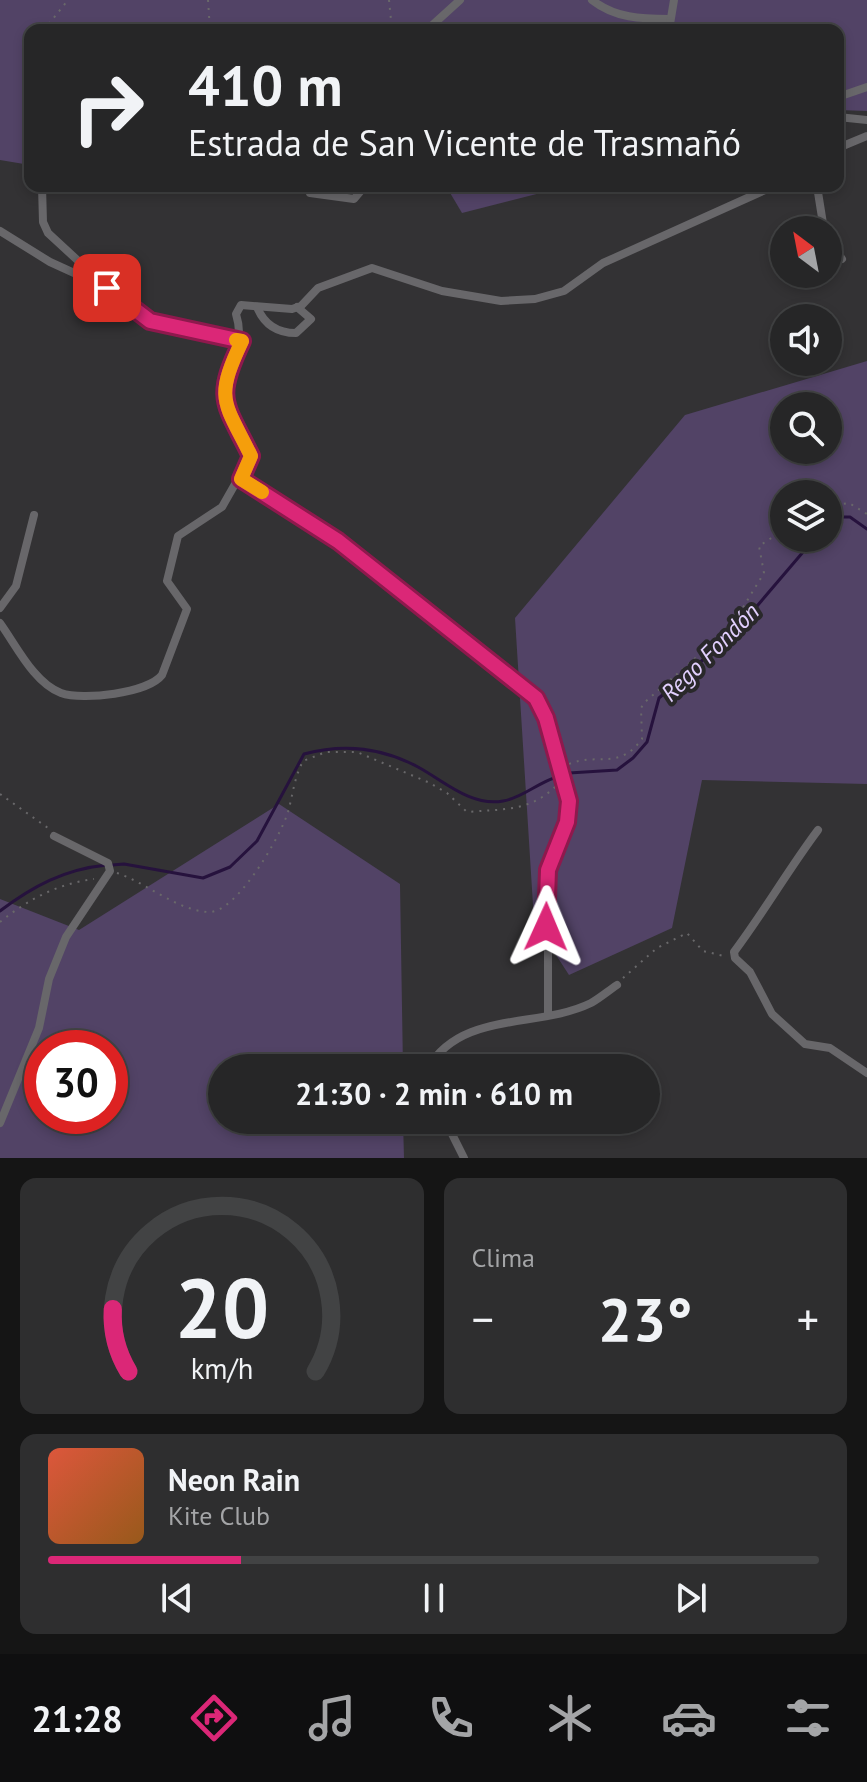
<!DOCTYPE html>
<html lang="es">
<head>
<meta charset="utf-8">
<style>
  body { margin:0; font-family:"PT Sans",sans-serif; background:#2e2e2f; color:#f1f3f6; height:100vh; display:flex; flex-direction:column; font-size:30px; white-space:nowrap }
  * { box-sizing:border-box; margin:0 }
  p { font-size:26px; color:#a4a5a7 }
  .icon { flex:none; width:44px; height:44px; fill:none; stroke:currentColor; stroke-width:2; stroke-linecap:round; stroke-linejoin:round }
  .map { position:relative; height:1158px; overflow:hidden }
  .drawer { display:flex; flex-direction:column; gap:20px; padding:20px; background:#151515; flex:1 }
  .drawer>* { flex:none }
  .top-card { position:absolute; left:24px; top:24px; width:820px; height:168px; border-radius:16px; box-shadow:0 4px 12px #0003,0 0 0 2px #424344; background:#262627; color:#f1f3f6; overflow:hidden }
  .needle { width:52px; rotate:328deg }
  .buttons { position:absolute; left:770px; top:216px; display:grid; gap:16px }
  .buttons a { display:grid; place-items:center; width:72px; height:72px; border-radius:50%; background:#262627; box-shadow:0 4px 12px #0003,0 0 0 2px #424344; font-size:40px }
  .speed { position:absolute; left:24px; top:1030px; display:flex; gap:16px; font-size:40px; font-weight:700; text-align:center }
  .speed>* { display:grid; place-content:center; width:104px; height:104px; border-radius:50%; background:#262627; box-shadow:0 4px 12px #0003,0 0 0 2px #424344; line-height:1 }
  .speed .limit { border:12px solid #d22; background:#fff; color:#111 }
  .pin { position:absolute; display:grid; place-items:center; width:68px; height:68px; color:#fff; margin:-34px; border-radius:16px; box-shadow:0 4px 12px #0006 }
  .me { position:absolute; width:88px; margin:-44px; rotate:1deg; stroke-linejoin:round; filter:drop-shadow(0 0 6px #0008) }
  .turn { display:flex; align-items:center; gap:28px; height:168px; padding:0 32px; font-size:36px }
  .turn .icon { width:104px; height:104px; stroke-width:2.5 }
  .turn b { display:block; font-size:56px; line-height:68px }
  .big { font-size:60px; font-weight:700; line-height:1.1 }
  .drawer .tile { flex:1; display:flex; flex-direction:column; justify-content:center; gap:12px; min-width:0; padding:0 28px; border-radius:16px; background:#2e2e2f }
  .drawer .dial { align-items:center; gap:0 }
  .dial svg { height:208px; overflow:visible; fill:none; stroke:#424344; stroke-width:7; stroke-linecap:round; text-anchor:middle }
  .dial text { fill:#f1f3f6; stroke:none }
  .song { display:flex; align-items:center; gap:24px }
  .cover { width:96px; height:96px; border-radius:12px; background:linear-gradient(135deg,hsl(10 70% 55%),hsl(30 70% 35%)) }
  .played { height:8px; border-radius:4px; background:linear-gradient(90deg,#db2777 25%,#424344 25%) }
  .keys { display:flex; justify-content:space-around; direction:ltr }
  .heat { display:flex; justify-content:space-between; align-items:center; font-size:44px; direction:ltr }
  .drawer .tiles { flex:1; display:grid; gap:20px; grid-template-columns:1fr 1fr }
  .tile:last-child { grid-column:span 2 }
  .trip { position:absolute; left:208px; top:1054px; width:452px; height:80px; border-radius:40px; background:#262627; box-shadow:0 4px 12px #0003,0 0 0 2px #424344; font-weight:700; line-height:80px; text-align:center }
  .tab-bar { display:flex; height:128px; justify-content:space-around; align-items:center; background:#0f0f10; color:#a4a5a7 }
  .tab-bar .icon { width:56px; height:56px }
  .tab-bar .selected { color:#db2777 }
  .tab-bar b { font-size:36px; color:#f1f3f6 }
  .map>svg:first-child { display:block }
</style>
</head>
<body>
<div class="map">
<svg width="867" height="1158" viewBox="0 0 867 1158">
  <rect width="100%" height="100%" fill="#333234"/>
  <g fill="#524366" fill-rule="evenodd">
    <polygon points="0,0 867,0 867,111 838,110 838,30 30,30 30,165 0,160"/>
    <polygon points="446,186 568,186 462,213"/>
    <path d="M867,361V784L702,780L672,928L569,975L534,921L515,618L685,415ZM784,406H828V450H784ZM784,494H828V538H784Z"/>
    <path d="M279,804L400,884L403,1068H222V1120H403L404,1158H0V899L79,930ZM42,1048H110V1116H42Z"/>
  </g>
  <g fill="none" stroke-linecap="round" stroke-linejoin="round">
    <g stroke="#26123d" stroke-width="3">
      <polyline points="828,523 833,517 850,517 867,529"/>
      <polyline points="569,773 617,770 633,758 647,742 659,698 734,633 815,538"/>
      <path d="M112,865L124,864L203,878L230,867L257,841L304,754C344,743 381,747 418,767C444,781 471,807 503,801C522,798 536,784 554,778"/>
      <path d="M0,911C33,886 65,869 107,865"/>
    </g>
    <g stroke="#69686a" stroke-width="2" stroke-dasharray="2 6" stroke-linecap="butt">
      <polyline points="208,0 210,30"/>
      <polyline points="389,0 392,30"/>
      <polyline points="44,30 68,0"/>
      <polyline points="828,506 849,503 867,514"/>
      <path d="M569,764C599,752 618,771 642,739L641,708L645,702L731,627L764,573L759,546L784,530"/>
      <polyline points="0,794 48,828"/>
      <path d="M117,873C147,883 176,910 208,912C235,914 276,843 285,820C293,801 292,782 303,761L326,752H357L430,783L447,793L467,812C501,809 530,812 556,786"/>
      <path d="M0,922C29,899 57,884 94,879"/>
      <polyline points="623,978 657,948 687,933 703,951 724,956"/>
    </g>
    <g stroke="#68676a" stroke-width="8">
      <path d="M592,0C615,18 641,19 670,19"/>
      <polyline points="427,30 460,0"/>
      <polyline points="669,30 674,0"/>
      <polyline points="838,97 867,87"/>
      <polyline points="838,117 867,120"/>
      <polyline points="838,148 867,136"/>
      <polyline points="42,186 43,222 48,233 100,281"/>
      <polyline points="817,186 824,230"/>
      <polyline points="310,193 354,199 365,186"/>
      <polyline points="0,231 50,262 107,288 150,321 242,341"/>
      <polyline points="828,239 842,259"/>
      <path d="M257,307C264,324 277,333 296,333L311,319L297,307"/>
      <polyline points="241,479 338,541 536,698 546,718 569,801 567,822 548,870 548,1014"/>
      <polyline points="0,608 16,586 34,515"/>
      <path d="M0,623C16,645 34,683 61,693C83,701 148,693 162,675L187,609L167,581L178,536L222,507L251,456C243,439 227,418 223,399C216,366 249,356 236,314L241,305L292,309L301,306L318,288L372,268L442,291L501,301L535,299L564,291L603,263L774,186"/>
      <path d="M818,830C788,870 764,912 734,952L735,958L750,972L772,1014L805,1044L830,1048L867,1073"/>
      <path d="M428,1068C462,1010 538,1029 591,1003C600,998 608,991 617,985"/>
      <polyline points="445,1120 464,1158"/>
      <polyline points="0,1123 39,1028 49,979 66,937 110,871 108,863 54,836"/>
    </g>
  </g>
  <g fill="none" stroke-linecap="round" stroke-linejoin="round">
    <g stroke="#8e194d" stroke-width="20">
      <path id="route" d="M107,288L150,321L242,341C214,400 224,401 251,456L241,479L338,541L536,698L546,718L569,801L567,822L548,870L546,927"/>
    </g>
    <use href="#route" stroke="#db2777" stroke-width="14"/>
    <path stroke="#f59e0b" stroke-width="14" d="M236,340L242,341C214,400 224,401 251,456L241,479L262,492"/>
  </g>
  <g text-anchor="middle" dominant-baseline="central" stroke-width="8" stroke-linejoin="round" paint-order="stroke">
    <g font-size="24" font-style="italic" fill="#e2d0fe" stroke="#29282a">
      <text transform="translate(710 652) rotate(-45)">Rego Fondón</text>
    </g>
  </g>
</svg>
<div class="buttons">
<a><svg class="needle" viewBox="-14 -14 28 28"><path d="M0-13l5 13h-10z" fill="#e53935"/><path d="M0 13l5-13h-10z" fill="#a4a5a7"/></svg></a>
<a><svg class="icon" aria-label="sound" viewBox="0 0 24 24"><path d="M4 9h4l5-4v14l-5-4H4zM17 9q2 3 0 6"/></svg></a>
<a><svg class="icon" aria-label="search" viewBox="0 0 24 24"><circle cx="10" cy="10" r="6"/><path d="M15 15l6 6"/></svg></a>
<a><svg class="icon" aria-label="layers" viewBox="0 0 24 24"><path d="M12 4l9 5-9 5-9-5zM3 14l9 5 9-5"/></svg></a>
</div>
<div class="speed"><div class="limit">30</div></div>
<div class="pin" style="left:107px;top:288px;background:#d93025"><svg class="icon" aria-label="arrive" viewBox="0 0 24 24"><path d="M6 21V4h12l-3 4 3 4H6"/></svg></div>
<svg class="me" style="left:546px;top:927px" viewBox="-20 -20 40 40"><path d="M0-17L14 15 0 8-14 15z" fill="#db2777" stroke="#fff" stroke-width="4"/></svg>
<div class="trip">21:30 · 2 min · 610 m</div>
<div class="top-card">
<div class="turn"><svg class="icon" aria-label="right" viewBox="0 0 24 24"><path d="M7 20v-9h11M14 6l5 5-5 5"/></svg><div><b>410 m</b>Estrada de San Vicente de Trasmañó</div></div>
</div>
</div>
<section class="drawer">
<div class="tiles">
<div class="tile dial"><svg viewBox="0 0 100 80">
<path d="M14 69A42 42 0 1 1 86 69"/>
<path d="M14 69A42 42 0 0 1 8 45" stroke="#db2777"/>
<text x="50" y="56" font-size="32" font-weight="700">20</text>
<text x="50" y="72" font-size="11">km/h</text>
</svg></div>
<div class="tile"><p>Clima</p>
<div class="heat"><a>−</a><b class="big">23°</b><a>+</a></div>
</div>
<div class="tile">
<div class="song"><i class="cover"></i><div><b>Neon Rain</b><p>Kite Club</p></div></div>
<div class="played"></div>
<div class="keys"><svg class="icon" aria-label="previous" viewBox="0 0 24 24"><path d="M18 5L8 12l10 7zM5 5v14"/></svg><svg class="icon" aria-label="pause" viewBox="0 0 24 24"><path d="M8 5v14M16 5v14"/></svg><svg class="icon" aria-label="next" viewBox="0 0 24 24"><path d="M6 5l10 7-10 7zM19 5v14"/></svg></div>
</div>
</div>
</section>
<nav class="tab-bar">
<b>21:28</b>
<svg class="icon selected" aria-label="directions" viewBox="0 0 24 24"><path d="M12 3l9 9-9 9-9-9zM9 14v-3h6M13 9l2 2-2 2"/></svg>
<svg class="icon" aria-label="music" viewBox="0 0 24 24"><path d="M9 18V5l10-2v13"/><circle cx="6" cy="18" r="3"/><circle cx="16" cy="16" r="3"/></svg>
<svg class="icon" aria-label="phone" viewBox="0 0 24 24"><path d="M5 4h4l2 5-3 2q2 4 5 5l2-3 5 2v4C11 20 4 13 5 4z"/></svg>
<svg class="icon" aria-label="climate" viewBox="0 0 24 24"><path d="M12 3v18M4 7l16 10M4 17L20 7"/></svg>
<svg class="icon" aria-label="car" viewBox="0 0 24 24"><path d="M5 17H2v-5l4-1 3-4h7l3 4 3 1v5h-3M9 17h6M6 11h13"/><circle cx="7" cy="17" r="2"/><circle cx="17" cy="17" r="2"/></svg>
<svg class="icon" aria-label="filters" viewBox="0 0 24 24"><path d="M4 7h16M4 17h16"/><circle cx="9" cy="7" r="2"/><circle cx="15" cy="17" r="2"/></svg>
</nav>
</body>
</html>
